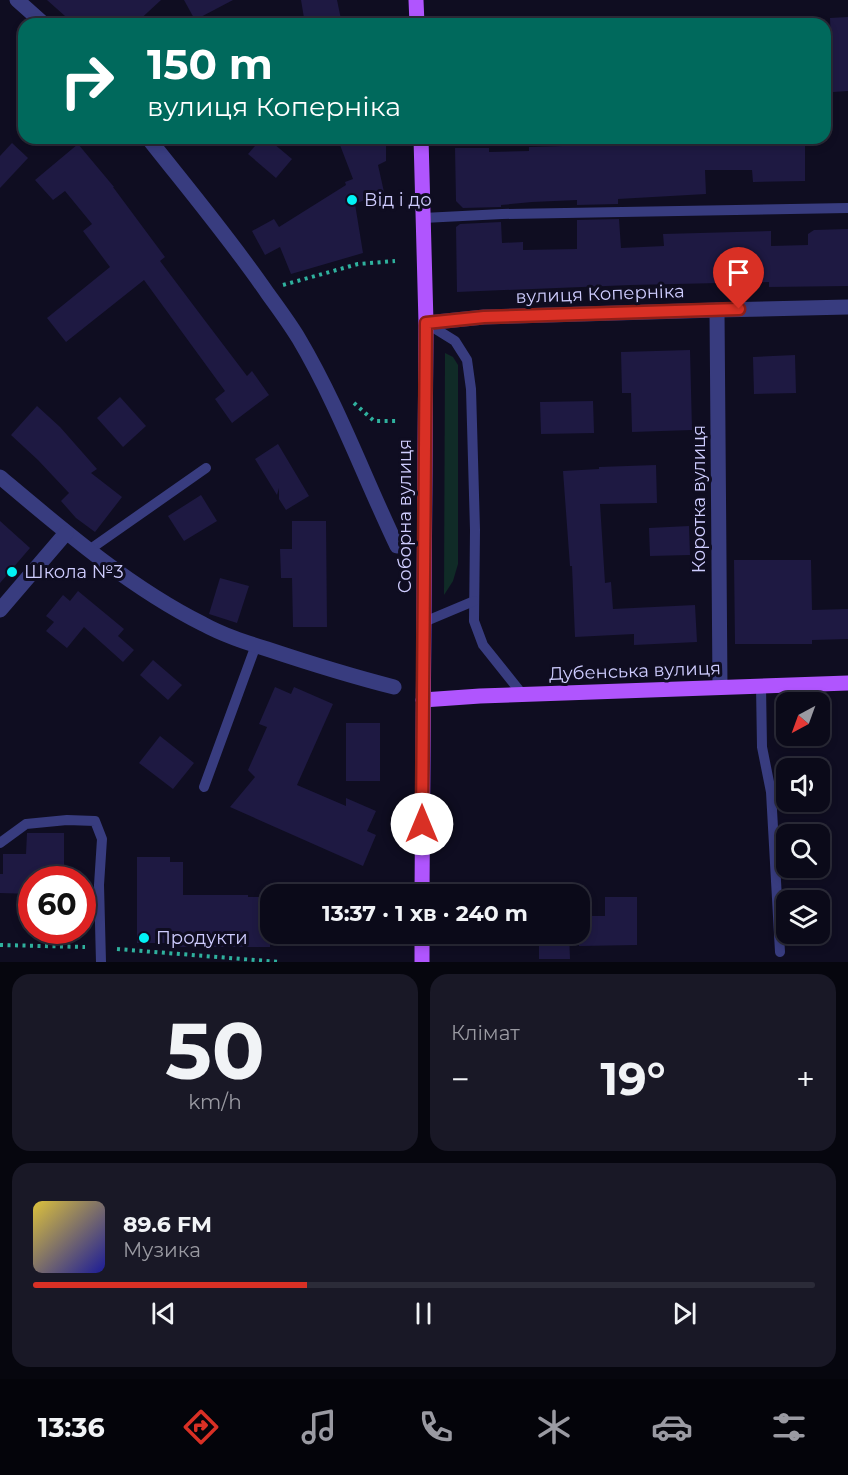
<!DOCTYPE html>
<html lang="uk">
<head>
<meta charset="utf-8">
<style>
  body { margin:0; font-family:Montserrat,sans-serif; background:#191826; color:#f1f3f6; height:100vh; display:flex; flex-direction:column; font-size:22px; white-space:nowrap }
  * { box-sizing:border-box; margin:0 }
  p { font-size:20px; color:#9a9aa2 }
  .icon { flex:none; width:33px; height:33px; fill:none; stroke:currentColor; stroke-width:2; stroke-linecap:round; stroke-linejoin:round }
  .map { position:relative; height:962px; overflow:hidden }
  .details { display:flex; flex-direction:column; gap:12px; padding:12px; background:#06060e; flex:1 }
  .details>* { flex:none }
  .hud { position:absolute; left:18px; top:18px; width:813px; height:126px; border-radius:18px; box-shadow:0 3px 9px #0003,0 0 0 2px #2b2b38; background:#00695c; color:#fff; overflow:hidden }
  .needle { width:39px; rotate:221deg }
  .fabs { position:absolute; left:776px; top:692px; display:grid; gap:12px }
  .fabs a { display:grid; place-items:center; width:54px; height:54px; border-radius:12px; background:#0b0a19; box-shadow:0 3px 9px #0003,0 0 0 2px #2b2b38; font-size:30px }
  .speed { position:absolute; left:18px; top:866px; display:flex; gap:12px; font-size:30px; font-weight:700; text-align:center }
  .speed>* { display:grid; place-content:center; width:78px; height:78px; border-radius:50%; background:#0b0a19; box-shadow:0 3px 9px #0003,0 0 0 2px #2b2b38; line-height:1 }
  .speed .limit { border:9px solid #d22; background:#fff; color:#111 }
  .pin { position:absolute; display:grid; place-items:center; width:51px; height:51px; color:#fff; margin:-62px -26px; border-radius:50% 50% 50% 0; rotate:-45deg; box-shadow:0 0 6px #0007 }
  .pin .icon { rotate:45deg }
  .me { position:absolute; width:66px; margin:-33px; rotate:0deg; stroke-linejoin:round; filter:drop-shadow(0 0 4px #0008) }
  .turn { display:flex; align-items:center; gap:21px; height:126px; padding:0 30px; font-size:27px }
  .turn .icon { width:78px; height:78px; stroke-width:2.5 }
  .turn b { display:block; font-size:42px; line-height:51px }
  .big { font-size:45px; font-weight:700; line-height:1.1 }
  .details .widget { flex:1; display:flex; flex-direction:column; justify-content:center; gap:9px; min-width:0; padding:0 21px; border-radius:18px; background:#191826 }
  .details .dial { align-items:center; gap:0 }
  .dial b { font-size:78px; line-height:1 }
  .song { display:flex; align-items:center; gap:18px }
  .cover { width:72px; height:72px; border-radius:9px; background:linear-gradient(135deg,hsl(50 70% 55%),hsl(240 70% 35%)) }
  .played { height:6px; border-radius:3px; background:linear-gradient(90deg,#d93025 35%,#2b2b38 35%) }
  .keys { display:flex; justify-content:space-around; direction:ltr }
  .heat { display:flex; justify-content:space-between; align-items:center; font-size:33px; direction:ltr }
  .details .tiles { flex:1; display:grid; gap:12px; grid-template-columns:1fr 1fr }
  .widget:last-child { grid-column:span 2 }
  .trip { position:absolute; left:260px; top:884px; width:330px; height:60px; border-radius:18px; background:#0b0a19; box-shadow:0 3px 9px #0003,0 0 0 2px #2b2b38; font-weight:700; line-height:60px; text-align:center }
  .dock { display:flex; height:96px; justify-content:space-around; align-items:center; background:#04040a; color:#9a9aa2 }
  .dock .icon { width:42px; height:42px }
  .dock .active { color:#d93025 }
  .dock b { font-size:27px; color:#f1f3f6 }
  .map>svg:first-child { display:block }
</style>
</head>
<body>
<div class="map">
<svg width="848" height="962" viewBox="0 0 848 962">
  <rect width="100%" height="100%" fill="#0f0d21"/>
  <polygon fill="#102b27" points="445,353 453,357 458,365 458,564 453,581 444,595"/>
  <g fill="#1e1942">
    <polygon points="47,0 161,0 135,24 74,24"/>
    <polygon points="184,0 233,0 195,20"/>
    <polygon points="301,0 337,0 342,24 305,24"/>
    <polygon points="848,17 848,91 833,92 830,18"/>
    <polygon points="262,138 267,138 292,159 276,178 248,154"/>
    <polygon points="356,138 386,138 386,161 378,165 384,192 355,204 363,253 291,274 280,247 265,255 252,231 274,219 279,227 346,185 345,182 353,179 340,145"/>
    <polygon points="768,138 805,138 805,181 753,182 752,170 705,170 706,194 618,199 618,204 577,205 577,200 532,202 501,205 501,207 463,208 456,201 455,148 489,148 489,152 529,151 529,147 768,140"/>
    <polygon points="12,143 28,158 0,188 0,156"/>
    <polygon points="78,144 114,187 113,187 165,257 160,261 206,322 247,376 252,371 269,395 232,423 215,399 225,391 144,280 66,342 47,318 110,267 83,231 92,224 65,191 53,200 35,180"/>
    <polygon points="619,219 621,248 664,246 663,234 771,231 771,246 808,245 808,234 814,230 848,229 848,286 769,287 769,282 631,285 457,292 456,227 460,224 501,222 502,243 523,242 523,250 577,249 577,220"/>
    <polygon points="690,350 692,430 632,432 631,393 622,393 621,352"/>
    <polygon points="795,355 796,393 754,394 753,357"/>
    <polygon points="120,397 146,426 123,447 97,418"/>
    <polygon points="593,401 594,433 541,434 540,402"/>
    <polygon points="37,406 60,427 97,469 91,473 122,497 95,532 76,518 61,501 69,493 38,460 11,435"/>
    <polygon points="278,444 309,496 286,510 279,499 279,488 277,495 255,459"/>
    <polygon points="656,465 657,503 600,504 605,583 611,582 613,609 695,605 697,642 634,645 634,634 575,637 572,566 570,566 563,471 599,469 599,467"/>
    <polygon points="201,495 217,521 184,541 168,516"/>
    <polygon points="0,521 30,548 0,583"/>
    <polygon points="292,521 326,521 327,627 293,627 292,578 281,578 280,549 292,549"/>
    <polygon points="689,526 690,555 650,556 649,528"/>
    <polygon points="734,560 811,560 812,610 848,609 848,639 812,640 812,644 735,644"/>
    <polygon points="220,578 249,586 237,623 209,614"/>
    <polygon points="78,591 124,629 118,636 134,650 123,662 84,627 67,648 46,631 54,622 46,616 63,595 70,601"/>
    <polygon points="153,660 182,685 168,700 140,675"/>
    <polygon points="275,687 291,694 294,687 333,704 297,785 346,806 346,798 376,811 367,831 376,835 363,866 230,807 255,777 248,770 267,727 259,724"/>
    <rect x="346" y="723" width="34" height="58"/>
    <polygon points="160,736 194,763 173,789 139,763"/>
    <polygon points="27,833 64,833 64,879 32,879 32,894 0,893 0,874 3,874 3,854 26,854"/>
    <polygon points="137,857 170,857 170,862 183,862 183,895 248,895 248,897 260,897 261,905 270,904 270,947 169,947 169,943 137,943"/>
    <polygon points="605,897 637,897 637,945 579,946 579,916 605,916"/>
    <polygon points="539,933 569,933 570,959 539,959"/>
  </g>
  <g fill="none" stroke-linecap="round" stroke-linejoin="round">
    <g stroke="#2fb19e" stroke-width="4" stroke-dasharray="3 4.5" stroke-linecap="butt">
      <polyline points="283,285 358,264 395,261"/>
      <polyline points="354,403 374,421 397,421"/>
      <polyline points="0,945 85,947"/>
      <polyline points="117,949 280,962"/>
    </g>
    <g stroke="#383c7f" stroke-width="10">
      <polyline points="423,218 502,214 848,208"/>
      <polyline points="426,323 455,341 467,360 471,389 475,530 474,621 483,645 523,695"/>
      <polyline points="89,550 206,468"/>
      <polyline points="424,622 474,601"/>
      <polyline points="761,686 762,747 771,792 780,952"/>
      <polyline points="204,787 256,645"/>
      <polyline points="0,843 26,824 67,820 95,821 102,839 99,885 101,962"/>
    </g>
    <g stroke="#383c7f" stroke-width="15">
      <polyline points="17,0 44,24"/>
      <path d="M148,138C189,190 231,240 268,294C279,309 290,324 299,339C338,405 364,477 397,546"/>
      <polyline points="717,310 720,687"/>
      <polyline points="426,323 484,317 717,310 848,307"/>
      <path d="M0,477C63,530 129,587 203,624C223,635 245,642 267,649C309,663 351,676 394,687"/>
      <polyline points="0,610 66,533"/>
    </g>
    <g stroke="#b055fe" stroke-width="15">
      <polyline points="416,0 417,24"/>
      <polyline points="421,138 426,323 422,894"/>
      <polyline points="423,700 480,696 848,683"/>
      <polyline points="422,962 422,933"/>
    </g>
  </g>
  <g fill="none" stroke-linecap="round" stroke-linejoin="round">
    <g stroke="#8d1f18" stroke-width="15">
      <polyline id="route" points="422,824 426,323 484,317 739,309"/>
    </g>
    <use href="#route" stroke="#d93025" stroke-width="10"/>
  </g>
  <g fill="#02f3f6" stroke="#0f0d21" stroke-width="2">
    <circle cx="352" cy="200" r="6"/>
    <circle cx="12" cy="572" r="6"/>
    <circle cx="144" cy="938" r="6"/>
  </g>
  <g text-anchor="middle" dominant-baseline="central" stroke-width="6" stroke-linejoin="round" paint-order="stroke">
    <g font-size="18" fill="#cfcdff" stroke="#0f0d21" text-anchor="start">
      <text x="364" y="200">Від і до</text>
      <text x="24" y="572">Школа №3</text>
      <text x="156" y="938">Продукти</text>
    </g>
    <g font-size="18" fill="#cfcdff" stroke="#0f0d21">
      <text transform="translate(600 294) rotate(-2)">вулиця Коперніка</text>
      <text transform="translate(699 499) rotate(-90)">Коротка вулиця</text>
      <text transform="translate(405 516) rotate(-90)">Соборна вулиця</text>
      <text transform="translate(635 671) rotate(-2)">Дубенська вулиця</text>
    </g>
  </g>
</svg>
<div class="fabs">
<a><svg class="needle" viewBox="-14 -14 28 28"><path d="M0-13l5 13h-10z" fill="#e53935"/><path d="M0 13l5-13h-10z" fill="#9a9aa2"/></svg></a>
<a><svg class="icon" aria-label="sound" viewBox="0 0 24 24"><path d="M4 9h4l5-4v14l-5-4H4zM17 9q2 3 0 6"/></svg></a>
<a><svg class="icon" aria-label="search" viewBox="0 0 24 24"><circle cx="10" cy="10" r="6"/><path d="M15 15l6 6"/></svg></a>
<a><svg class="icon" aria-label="layers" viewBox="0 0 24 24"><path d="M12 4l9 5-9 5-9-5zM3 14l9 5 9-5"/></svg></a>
</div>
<div class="speed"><div class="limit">60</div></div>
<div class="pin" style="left:739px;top:309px;background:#d93025"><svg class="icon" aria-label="arrive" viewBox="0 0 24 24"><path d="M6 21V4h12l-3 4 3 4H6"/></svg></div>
<svg class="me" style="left:422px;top:824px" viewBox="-20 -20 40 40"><circle r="19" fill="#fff"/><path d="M0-13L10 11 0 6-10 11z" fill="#d93025"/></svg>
<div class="trip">13:37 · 1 хв · 240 m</div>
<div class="hud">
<div class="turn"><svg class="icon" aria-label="right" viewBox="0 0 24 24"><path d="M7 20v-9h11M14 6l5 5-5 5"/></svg><div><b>150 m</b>вулиця Коперніка</div></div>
</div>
</div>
<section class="details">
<div class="tiles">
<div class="widget dial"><b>50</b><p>km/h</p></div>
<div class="widget"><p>Клімат</p>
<div class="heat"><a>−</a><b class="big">19°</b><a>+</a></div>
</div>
<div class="widget">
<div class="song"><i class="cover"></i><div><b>89.6 FM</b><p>Музика</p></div></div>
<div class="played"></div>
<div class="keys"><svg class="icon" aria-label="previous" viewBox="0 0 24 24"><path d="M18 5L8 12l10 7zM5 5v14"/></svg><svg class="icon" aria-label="pause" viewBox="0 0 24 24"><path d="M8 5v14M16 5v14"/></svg><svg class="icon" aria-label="next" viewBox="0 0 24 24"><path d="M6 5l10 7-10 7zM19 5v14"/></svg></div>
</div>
</div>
</section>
<nav class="dock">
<b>13:36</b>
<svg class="icon active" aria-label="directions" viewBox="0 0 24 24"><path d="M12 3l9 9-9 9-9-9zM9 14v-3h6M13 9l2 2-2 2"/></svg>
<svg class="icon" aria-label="music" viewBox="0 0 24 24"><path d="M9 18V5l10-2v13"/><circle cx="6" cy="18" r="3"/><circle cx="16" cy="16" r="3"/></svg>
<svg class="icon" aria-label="phone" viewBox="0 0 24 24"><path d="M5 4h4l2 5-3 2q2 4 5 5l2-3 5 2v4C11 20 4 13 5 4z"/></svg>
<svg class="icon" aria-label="climate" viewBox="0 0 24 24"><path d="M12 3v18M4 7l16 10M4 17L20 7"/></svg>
<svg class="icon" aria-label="car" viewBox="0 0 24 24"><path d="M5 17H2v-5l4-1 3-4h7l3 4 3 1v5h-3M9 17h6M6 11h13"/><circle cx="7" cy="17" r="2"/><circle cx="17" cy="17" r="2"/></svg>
<svg class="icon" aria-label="filters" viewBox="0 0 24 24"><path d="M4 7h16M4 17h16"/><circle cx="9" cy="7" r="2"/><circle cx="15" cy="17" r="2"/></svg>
</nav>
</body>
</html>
